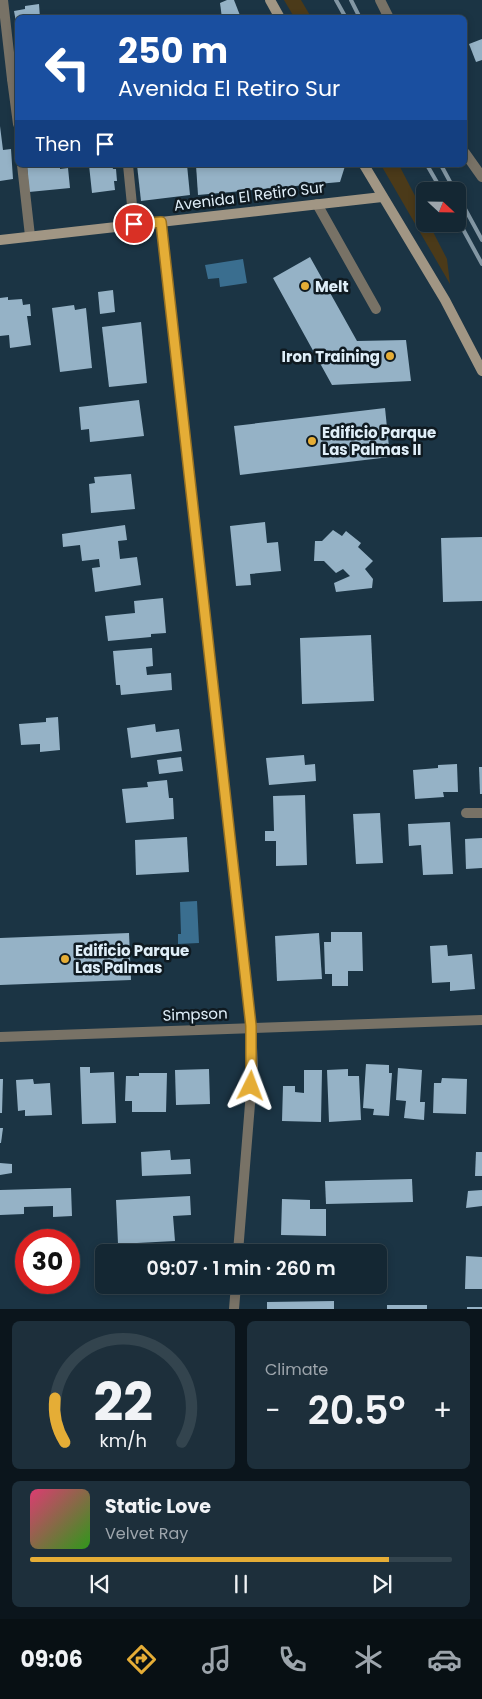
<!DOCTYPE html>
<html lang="en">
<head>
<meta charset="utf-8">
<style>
  body { margin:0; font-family:Poppins,sans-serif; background:#1d2f3b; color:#f1f3f6; height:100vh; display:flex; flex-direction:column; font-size:19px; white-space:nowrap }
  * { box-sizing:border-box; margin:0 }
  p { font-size:16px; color:#9da5ac }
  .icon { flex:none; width:28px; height:28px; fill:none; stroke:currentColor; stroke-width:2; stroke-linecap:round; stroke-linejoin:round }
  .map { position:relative; height:1309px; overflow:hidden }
  .drawer { display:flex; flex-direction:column; gap:12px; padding:12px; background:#0b151c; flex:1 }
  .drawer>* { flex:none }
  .guide { position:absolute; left:15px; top:15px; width:452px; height:152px; border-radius:8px; box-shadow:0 2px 8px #0003,0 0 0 1px #33444e; background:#1a4fa0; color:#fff; overflow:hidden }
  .needle { width:32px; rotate:112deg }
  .tools { position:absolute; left:416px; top:182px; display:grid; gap:10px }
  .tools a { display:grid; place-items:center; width:50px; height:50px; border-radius:8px; background:#142733; box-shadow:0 2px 8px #0003,0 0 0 1px #33444e; font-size:25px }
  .speed { position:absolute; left:15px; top:1229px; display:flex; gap:10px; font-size:25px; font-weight:700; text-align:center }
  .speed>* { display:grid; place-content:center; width:65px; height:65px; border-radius:50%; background:#142733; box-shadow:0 2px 8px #0003,0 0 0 1px #33444e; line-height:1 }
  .speed .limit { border:8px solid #d22; background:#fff; color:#111 }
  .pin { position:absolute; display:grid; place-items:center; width:42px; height:42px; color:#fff; margin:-21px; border:2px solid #fff; border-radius:50%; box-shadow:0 1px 5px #0007 }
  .me { position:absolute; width:55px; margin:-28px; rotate:3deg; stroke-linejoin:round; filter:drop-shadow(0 0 4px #0008) }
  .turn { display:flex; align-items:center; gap:18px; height:105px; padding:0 20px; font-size:22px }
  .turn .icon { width:65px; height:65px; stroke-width:2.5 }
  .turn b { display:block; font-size:35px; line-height:42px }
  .then { display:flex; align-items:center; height:48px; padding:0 20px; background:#0003; gap:10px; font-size:19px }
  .big { font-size:38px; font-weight:600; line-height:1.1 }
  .drawer .card { flex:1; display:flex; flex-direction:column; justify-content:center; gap:8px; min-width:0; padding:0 18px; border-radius:8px; background:#1d2f3b }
  .drawer .dial { align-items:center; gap:0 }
  .dial svg { height:130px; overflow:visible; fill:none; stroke:#33444e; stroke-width:7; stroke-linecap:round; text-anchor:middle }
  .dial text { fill:#f1f3f6; stroke:none }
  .song { display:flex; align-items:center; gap:15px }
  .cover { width:60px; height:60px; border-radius:8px; background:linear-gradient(135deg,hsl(340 70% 55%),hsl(110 70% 35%)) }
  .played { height:5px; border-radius:2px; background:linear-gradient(90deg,#e5ad36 85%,#33444e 85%) }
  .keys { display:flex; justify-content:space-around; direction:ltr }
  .heat { display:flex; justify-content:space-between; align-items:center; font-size:28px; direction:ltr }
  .drawer .tiles { flex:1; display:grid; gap:12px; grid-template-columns:1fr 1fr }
  .card:last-child { grid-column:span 2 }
  .trip { position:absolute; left:95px; top:1244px; width:292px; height:50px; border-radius:8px; background:#142733; box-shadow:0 2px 8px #0003,0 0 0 1px #33444e; font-weight:600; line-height:50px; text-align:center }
  .dock { display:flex; height:80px; justify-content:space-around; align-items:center; background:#081014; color:#9da5ac }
  .dock .icon { width:35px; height:35px }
  .dock .selected { color:#e5ad36 }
  .dock b { font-size:22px; color:#f1f3f6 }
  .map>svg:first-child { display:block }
</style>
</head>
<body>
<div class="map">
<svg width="482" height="1309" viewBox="0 0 482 1309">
  <rect width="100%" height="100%" fill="#1b3444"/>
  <g fill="#4b3a19">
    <polygon points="284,0 301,0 311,17 294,17"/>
    <polygon points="381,165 399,165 425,215 425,224 429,224 447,259 450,284"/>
  </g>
  <g fill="#3a6e8f">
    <polygon points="243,259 247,283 220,287 219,278 208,279 205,265"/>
    <polygon points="197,901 199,943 178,944 178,934 181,934 180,902"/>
  </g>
  <g fill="#95b2c6">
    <polygon points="227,0 234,0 241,18 222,18 220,3"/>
    <polygon points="39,4 40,18 18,18 16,22 14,11 25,9 25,6"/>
    <polygon points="482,39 482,60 476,62 469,44"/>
    <polygon points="0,126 3,150 11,149 13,179 0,181"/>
    <polygon points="27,165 60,165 60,169 68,168 70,188 29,192"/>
    <polygon points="89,165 112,165 113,169 116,169 117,181 114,181 115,190 92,193"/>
    <polygon points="137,165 187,165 190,195 141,201"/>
    <polygon points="196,165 345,165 345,166 340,182 198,195"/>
    <polygon points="310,257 357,341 406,340 411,381 332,385 273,278"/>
    <polygon points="113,290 115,312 100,314 98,292"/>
    <polygon points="8,297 8,300 22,299 23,305 30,304 31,316 27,316 31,345 10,348 9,335 0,336 0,298"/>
    <polygon points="74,305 75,310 86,308 92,368 60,372 52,308"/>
    <polygon points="141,322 147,383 109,387 102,327"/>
    <polygon points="139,400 144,436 90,442 89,429 81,430 79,407"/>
    <polygon points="385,408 390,457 240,475 234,426"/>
    <polygon points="131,474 135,509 91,513 89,484 95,483 94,477"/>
    <polygon points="265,522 267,543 278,542 281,571 250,574 251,585 236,586 230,526"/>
    <polygon points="125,525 127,540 118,541 120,559 137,557 141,585 95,592 92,568 100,567 99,559 82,561 80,545 63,547 62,534"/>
    <polygon points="333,530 342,536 346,531 361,543 358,547 373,561 365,569 373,579 372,588 336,592 334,583 350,576 343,569 336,573 324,561 314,561 315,541 322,541"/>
    <polygon points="482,537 482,601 443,602 441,538"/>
    <polygon points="163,598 166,633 151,634 151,637 108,641 105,616 135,613 134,601"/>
    <polygon points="371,635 374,701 302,704 300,638"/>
    <polygon points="152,648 153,666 146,667 147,675 171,673 172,690 121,695 120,685 116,685 113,651"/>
    <polygon points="58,717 60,750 40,752 40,744 21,745 19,724 46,722 46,718"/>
    <polygon points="155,724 156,732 179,729 182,751 131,758 127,728"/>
    <polygon points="304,755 305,765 315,764 316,781 269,785 266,758"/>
    <polygon points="181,757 183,771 159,774 157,760"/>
    <polygon points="457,764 458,792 443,792 444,797 415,799 413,770 438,768 438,765"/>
    <polygon points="479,767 482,767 482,794 480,794"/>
    <polygon points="167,780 169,798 173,798 174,819 126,823 122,789 148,787 147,782"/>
    <polygon points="305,795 307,865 276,866 276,841 265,841 265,831 274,831 273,796"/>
    <polygon points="380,813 383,863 356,864 353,814"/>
    <polygon points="450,822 453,874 423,875 421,845 409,846 408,824"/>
    <polygon points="187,837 189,872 136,875 135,840"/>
    <polygon points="482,838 482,868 466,869 465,839"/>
    <polygon points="331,932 362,932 363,971 348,971 348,986 332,986 332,974 325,974 324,942 331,942"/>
    <polygon points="129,933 131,980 0,985 0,938"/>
    <polygon points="319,933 322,979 277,981 275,936"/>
    <polygon points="447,945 448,956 472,954 475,989 450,991 450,982 432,983 430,946"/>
    <polygon points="366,1064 389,1065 389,1073 392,1073 389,1116 373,1115 374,1109 363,1108"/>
    <polygon points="80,1067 90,1067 90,1073 114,1072 116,1123 82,1124"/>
    <polygon points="398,1068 422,1070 420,1102 425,1102 424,1120 404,1118 406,1101 396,1100"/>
    <polygon points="209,1069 210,1104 176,1105 175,1070"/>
    <polygon points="348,1069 348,1076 359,1076 361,1120 329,1122 327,1070"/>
    <polygon points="304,1070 322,1070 321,1122 282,1121 283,1086 295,1086 295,1092 304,1093"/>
    <polygon points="139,1073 167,1073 166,1112 132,1112 132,1101 125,1101 126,1076 139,1076"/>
    <polygon points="442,1078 467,1079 466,1114 433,1113 434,1083 441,1083"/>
    <polygon points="0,1079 3,1079 2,1113 0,1113"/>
    <polygon points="33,1079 34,1084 50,1083 52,1115 25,1116 25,1110 18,1111 16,1080"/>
    <polygon points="0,1128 3,1128 1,1143 0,1143"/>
    <polygon points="170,1150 171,1160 190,1159 191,1174 142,1176 141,1152"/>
    <polygon points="476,1152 482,1152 482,1176 475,1176"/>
    <polygon points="0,1163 12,1164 12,1173 0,1175"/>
    <polygon points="412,1179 413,1202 326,1204 325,1181"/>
    <polygon points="71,1188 72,1216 53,1217 53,1206 24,1207 24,1214 0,1215 0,1190"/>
    <polygon points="482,1190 482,1206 466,1208 468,1191"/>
    <polygon points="190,1196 191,1215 173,1216 175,1241 118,1244 116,1200"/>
    <polygon points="282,1199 310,1200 310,1209 326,1209 326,1236 281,1235"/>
    <polygon points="466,1256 482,1257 482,1289 465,1289"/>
    <polygon points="142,1285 184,1285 184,1288 142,1287"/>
    <polygon points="334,1301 334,1309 267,1309 267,1302"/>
    <rect x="387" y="1305" width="40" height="4"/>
    <rect x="467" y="1307" width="15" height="2"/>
  </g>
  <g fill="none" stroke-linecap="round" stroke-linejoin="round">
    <g stroke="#787266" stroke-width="10">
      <polyline points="12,79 18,124"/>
      <polyline points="22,165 30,236"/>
      <polyline points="128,165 134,225"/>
      <polyline points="317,204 376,309"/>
    </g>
    <g stroke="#787266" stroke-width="10">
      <polyline points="3,0 12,79"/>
      <polyline points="380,0 389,18"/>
      <polyline points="465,153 482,177"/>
      <polyline points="161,222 251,1027 253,1067 238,1252"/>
      <polyline points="466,813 482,813"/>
      <polyline points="0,1037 482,1020"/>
      <polyline points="234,1309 236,1285"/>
    </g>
    <g stroke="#a19684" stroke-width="10">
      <polyline points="270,0 280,18"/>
      <polyline points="364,165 445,300 482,371"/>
      <polyline points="0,240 382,197"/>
    </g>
    <g stroke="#8397a4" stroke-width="4">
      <polyline points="336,0 346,18"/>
      <polyline points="351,0 360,18"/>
      <polyline points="427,165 442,191"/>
      <polyline points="441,165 455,191"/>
      <polyline points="458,196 482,240"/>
      <polyline points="458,220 482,264"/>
    </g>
  </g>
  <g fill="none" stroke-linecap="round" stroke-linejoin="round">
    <g stroke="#957023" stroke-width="12">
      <polyline id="route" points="134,224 161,222 251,1026 251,1086"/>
    </g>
    <use href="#route" stroke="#e5ad36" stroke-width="9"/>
  </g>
  <g fill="#e5ad36" stroke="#0f1a21" stroke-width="2">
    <circle cx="305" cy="286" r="5"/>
    <circle cx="390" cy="356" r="5"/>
    <circle cx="312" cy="441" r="5"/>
    <circle cx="65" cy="959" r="5"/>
  </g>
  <g text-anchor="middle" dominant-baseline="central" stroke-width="5" stroke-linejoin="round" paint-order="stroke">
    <g font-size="15" fill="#dfeef8" stroke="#0f1a21">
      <text transform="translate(249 196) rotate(-7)">Avenida El Retiro Sur</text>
      <text transform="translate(195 1014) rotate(-2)">Simpson</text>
    </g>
    <g font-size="15" font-weight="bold" fill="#dfeef8" stroke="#0f1a21" text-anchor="start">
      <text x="315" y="286">Melt</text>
      <text x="380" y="356" text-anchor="end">Iron Training</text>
      <text x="322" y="432">Edificio Parque<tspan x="322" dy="17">Las Palmas II</tspan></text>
      <text x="75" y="950">Edificio Parque<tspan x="75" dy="17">Las Palmas</tspan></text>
    </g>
  </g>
</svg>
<div class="tools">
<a><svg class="needle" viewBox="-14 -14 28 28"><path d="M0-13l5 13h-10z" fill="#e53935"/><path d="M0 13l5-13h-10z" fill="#9da5ac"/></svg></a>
</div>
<div class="speed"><div class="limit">30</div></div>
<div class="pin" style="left:134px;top:224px;background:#d93025"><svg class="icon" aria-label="arrive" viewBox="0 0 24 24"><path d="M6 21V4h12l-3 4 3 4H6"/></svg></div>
<svg class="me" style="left:251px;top:1086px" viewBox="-20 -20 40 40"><path d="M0-17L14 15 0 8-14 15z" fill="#e5ad36" stroke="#fff" stroke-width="4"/></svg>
<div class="trip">09:07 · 1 min · 260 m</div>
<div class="guide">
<div class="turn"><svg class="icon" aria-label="left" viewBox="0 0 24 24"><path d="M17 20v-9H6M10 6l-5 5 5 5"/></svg><div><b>250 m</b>Avenida El Retiro Sur</div></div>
<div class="then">Then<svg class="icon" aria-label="arrive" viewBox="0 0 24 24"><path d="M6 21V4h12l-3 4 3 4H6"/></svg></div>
</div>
</div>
<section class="drawer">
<div class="tiles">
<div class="card dial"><svg viewBox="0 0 100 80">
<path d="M14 69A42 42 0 1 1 86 69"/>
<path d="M14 69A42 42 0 0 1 8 42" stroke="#e5ad36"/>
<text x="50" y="56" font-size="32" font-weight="700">22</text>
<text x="50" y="72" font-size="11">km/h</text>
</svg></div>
<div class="card"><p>Climate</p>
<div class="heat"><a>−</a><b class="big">20.5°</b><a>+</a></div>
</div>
<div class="card">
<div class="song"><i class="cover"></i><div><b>Static Love</b><p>Velvet Ray</p></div></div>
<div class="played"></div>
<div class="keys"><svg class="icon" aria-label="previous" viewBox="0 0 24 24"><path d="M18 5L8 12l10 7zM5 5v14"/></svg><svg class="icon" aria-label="pause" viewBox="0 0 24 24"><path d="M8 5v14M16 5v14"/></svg><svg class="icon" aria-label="next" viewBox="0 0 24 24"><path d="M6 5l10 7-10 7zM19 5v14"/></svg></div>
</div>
</div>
</section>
<nav class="dock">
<b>09:06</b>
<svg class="icon selected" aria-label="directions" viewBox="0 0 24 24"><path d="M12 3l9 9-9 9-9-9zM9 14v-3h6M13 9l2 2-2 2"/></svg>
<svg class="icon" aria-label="music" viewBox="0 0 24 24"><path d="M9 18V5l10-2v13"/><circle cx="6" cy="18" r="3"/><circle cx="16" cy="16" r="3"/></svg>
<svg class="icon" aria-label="phone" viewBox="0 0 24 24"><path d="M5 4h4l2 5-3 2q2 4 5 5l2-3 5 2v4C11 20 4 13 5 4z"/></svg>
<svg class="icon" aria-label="climate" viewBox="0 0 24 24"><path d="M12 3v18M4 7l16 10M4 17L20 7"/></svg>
<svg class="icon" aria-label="car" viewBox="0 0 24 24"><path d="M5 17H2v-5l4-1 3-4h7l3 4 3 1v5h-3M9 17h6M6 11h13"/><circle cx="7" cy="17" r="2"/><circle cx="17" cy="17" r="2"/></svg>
</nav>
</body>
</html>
